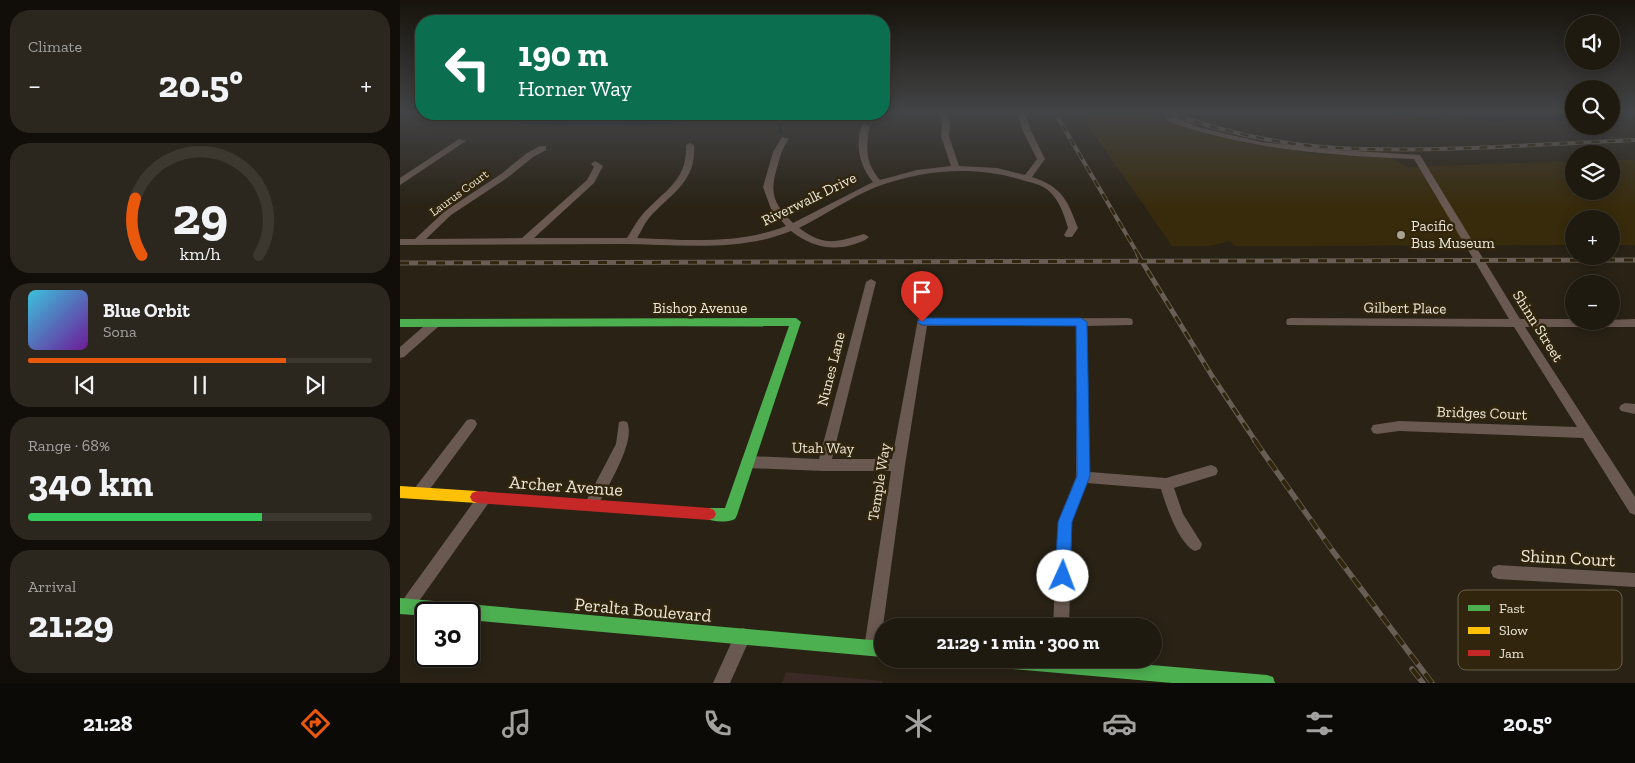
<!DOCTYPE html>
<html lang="en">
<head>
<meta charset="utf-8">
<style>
  body { margin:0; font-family:"Zilla Slab",serif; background:#2c271e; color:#f1f3f6; height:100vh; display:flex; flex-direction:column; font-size:19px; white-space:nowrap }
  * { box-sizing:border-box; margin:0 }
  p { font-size:16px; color:#a1a19f }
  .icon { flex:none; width:28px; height:28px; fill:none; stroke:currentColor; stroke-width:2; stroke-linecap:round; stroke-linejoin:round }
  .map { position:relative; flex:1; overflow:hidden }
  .details { display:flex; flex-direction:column; gap:10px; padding:10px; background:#110e09; width:400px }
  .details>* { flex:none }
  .hud { position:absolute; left:15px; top:15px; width:475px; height:105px; border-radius:20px; box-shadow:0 2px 12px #0003,0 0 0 1px #3c3830; background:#0b6e4f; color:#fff; overflow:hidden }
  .fabs { position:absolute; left:1165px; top:15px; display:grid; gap:10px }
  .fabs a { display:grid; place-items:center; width:55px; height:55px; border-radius:50%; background:#1f1a10; box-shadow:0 2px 12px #0003,0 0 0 1px #3c3830; font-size:25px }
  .speed { position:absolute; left:15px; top:602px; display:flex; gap:10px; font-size:25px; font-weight:700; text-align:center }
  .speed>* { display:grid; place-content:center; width:65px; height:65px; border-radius:50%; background:#1f1a10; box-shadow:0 2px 12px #0003,0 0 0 1px #3c3830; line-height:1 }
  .speed .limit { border:2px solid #111; border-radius:8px; background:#fff; color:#111 }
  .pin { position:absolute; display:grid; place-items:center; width:42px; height:42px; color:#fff; margin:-51px -21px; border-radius:50% 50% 50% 0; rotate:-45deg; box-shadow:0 0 5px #0007 }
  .pin .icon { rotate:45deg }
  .me { position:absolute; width:55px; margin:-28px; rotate:2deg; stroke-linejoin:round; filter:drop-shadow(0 0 4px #0008) }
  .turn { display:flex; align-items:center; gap:18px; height:105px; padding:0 20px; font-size:22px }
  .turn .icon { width:65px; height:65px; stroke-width:2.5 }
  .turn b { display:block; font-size:35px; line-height:42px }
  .big { font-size:38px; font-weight:700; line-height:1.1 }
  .details .tile { flex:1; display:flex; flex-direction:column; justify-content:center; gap:8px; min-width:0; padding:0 18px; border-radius:20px; background:#2c271e }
  .details .dial { align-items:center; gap:0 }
  .dial svg { height:130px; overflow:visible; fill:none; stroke:#3c3830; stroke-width:7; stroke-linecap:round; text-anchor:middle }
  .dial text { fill:#f1f3f6; stroke:none }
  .song { display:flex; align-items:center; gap:15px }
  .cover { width:60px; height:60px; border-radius:8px; background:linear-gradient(135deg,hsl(190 70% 55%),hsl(280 70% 35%)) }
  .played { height:5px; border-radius:2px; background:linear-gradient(90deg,#ea580c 75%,#3c3830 75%) }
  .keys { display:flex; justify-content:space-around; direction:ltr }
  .heat { display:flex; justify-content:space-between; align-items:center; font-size:28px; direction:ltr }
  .charge { height:8px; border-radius:4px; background:linear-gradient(90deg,#34c759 68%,#3c3830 0) }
  .trip { position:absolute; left:474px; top:618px; width:288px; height:50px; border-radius:25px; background:#1f1a10; box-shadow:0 2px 12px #0003,0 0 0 1px #3c3830; font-weight:700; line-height:50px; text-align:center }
  .menu { display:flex; height:80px; justify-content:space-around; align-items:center; background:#0c0a06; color:#a1a19f }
  .menu .icon { width:35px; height:35px }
  .menu .on { color:#ea580c }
  .menu b { font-size:22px; color:#f1f3f6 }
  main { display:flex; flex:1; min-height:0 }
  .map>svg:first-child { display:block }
</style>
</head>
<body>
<main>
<section class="details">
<div class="tile"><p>Climate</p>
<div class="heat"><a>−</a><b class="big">20.5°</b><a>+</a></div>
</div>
<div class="tile dial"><svg viewBox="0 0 100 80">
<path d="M14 69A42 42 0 1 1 86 69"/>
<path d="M14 69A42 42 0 0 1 10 34" stroke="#ea580c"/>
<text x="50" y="56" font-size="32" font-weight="700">29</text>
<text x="50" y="72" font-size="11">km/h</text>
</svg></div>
<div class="tile">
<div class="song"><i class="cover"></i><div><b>Blue Orbit</b><p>Sona</p></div></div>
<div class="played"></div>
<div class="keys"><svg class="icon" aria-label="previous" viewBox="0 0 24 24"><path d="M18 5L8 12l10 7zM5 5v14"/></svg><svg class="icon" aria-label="pause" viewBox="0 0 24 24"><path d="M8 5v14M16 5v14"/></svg><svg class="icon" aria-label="next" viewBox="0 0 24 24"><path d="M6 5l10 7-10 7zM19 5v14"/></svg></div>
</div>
<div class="tile"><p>Range · 68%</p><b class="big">340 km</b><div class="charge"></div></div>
<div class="tile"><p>Arrival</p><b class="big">21:29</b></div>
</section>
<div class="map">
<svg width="1235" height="683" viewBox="0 0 1235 683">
  <rect width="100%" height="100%" fill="#292215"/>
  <polygon fill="#3a2925" points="386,672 483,681 482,683 382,683"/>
  <polygon fill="#382b0c" points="678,111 736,111 760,121 770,121 811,134 847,143 916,154 991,158 1008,167 1174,161 1174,191 1211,191 1211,160 1235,160 1235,245 1211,245 1211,219 1174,219 1174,245 834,246 830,241 811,246 772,246"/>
  <g fill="#041725">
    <polygon points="971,111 1045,111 1046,115 1030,119"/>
    <polygon points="1059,111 1174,111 1174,120 1088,121 1069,118"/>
    <path d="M39,114H349C246,131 141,128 39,114Z"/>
  </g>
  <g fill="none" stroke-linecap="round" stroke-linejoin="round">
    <g stroke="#041725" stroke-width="2.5">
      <polyline points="462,114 463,119"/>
      <polyline points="379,124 381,133"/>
    </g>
    <g fill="#6a5951" fill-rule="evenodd">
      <path d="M537,111H545L550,122L549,136L559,166L597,168L625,175L637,159L623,131L616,111H624L631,131L645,159L632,177C662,187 667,199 678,228L672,237H666L664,235L668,228C664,215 660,201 649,191C643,185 633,183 625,181C578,165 523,169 476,187C449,198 425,215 399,228C425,247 436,242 464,234L469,237C465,241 460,242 455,244C432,252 410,246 391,231C336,253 279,244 221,244C148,244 74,245 0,245V239H15L45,211L101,174L127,153L140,146H146V150L133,157L107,178L51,215L26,239L122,238L187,180L194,167L191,164L195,161L203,166L194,183L134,238H227C232,230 236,222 242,215C263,191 288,181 286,145L290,143L294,145C297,182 270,194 249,218C244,224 241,232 237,238C287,240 337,245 386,226L371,209L363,187L373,152L382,137L389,139C382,148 380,157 377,168C369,194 374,204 393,223L473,182C459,165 455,145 462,124L469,126C467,149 464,161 480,180L517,170L551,166L541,136L542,122Z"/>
      <path d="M767,117H773L802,128L861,142L923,149L1020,155L1120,319H1174V321L1235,319V327H1125L1235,497V515L1230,513L1183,438L999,431L977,434L973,433L971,429L973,425L999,421L1177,427L1114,327L887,325L886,322L887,319L891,318L1109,319L1014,159C928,155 849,150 767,121Z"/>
      <polygon points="59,139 66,141 0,185 0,178"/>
      <path d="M471,279L476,282L432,459H492L518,319L728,318L732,319L733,322L732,325L687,326L690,472L766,478L811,465L816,467L818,471L816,475L774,488L783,514L802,544L800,549L795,551C779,544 766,506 761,489L687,483L672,522L669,626H653L658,522L676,477V326H527L505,465L480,648L478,654L472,656L466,654L464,648L491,471H424L348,468L343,466L341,462L343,458L348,456L419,459L466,282Z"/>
      <polygon points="35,319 40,323 39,326 4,357 0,358 0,347 31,320"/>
      <polygon points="1225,403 1235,404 1235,414 1221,411 1219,408 1221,405"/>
      <polygon points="71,419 75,420 77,424 75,428 24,497 19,499 14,497 12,493 14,489 67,420"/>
      <path d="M223,421L227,422C237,441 205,491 196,509L191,511L186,509L184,505L216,444L219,422Z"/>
      <polygon points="85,491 90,493 92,497 90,501 12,611 7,614 2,611 0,604 2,601 80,493"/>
      <polygon points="1098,565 1235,573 1235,587 1098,579 1093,577 1091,572 1093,567"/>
      <polygon points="343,628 349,630 351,636 330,683 313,683 337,630"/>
    </g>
    <g fill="#4caf50" fill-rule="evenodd">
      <path d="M396,318L401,322L337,515L335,519C326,523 313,522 304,518L302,514L304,510L309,508H325L389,326L0,327V319Z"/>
      <polygon points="0,598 482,641 482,657 69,620 69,614 26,614 26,616 0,614"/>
      <polygon points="583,659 682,659 867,675 873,677 875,683 772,683 591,667 585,665"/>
    </g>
    <polygon fill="#ffc107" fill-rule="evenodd" points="0,486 77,491 82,493 84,497 82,501 77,503 0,498"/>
    <polygon fill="#c62828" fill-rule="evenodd" points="77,491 309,508 314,510 316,514 314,518 309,520 77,503 72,501 70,497 72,493"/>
    <g stroke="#695e55" stroke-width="4">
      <g id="rail-far2">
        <polyline points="654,111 739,256"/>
        <path d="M764,111C819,131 879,145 938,148C1037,153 1137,144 1235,140"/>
      </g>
    </g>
    <g stroke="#695e55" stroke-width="5">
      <g id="rail-far1">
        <polyline points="738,255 812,376 856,442"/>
        <polyline points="0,263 1235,260"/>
      </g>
    </g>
    <g stroke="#695e55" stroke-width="5.5">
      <g id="rail">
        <polyline points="855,441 932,550 1032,683"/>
        <polyline points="1012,669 1023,683"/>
      </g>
    </g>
    <use href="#rail-far2" stroke="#31260d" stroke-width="2.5" stroke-dasharray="8" stroke-linecap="butt"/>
    <use href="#rail-far1" stroke="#31260d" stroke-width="3" stroke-dasharray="9" stroke-linecap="butt"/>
    <use href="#rail" stroke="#31260d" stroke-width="4" stroke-dasharray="12" stroke-linecap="butt"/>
  </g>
  <linearGradient id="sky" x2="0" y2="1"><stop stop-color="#17130c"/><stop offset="0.54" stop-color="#434446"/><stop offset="1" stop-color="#434446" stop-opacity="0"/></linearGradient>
  <rect width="1235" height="207" fill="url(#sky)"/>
  <polygon fill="#1a73e8" stroke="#114b97" points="522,318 681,318 687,322 690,476 672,522 670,576 668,582 663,584 657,582 655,576 658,522 677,476 676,326 522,325 517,322"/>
  <circle fill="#a9a394" stroke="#31260d" stroke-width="2" cx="1001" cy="235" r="5"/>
  <g text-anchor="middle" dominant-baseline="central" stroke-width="5" stroke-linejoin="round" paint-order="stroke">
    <g font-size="12" fill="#eee8d9" stroke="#31260d">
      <text transform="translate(59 193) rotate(-36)">Laurus Court</text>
    </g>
    <g font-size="15" fill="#eee8d9" stroke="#31260d">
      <text transform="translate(409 199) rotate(-26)">Riverwalk Drive</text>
      <text x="300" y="308">Bishop Avenue</text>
      <text transform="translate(1005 308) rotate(1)">Gilbert Place</text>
      <text transform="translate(1138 326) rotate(58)">Shinn Street</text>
      <text transform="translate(431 369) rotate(-76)">Nunes Lane</text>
      <text transform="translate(1082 413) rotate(2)">Bridges Court</text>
      <text transform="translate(423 448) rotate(1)">Utah Way</text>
      <text transform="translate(479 482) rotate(-81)">Temple Way</text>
    </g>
    <g font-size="15" fill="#eee8d9" stroke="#31260d" text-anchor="start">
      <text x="1011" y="226">Pacific<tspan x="1011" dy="17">Bus Museum</tspan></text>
    </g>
    <g font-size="18" fill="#eee8d9" stroke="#31260d">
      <text transform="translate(166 486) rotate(4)">Archer Avenue</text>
      <text transform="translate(1168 558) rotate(3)">Shinn Court</text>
      <text transform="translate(243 610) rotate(5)">Peralta Boulevard</text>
    </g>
  </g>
  <rect x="1058" y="590" width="164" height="80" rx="8" fill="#31260d" stroke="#6a604a" stroke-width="1"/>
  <rect x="1068" y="605" width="22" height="6" fill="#4caf50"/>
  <rect x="1068" y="627" width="22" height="7" fill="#ffc107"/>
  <rect x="1068" y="650" width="22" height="6" fill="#c62828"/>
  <g font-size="14" fill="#eee8d9">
    <text x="1099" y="613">Fast</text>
    <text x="1099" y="635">Slow</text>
    <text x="1099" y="658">Jam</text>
  </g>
</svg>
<div class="fabs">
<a><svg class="icon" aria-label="sound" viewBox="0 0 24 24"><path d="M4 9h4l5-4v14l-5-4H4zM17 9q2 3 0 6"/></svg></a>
<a><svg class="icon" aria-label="search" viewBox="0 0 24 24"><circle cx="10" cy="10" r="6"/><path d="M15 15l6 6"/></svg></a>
<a><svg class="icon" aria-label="layers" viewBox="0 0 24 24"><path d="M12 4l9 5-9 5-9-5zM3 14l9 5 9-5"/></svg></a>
<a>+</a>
<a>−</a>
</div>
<div class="speed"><div class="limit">30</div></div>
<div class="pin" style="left:522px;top:322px;background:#d93025"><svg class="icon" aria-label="arrive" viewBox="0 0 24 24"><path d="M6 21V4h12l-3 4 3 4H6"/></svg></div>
<svg class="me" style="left:663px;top:576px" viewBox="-20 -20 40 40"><circle r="19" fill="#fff"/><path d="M0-13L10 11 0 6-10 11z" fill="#1a73e8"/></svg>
<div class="trip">21:29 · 1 min · 300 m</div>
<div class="hud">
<div class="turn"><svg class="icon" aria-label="left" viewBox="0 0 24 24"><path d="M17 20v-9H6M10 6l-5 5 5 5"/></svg><div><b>190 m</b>Horner Way</div></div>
</div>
</div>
</main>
<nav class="menu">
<b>21:28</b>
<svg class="icon on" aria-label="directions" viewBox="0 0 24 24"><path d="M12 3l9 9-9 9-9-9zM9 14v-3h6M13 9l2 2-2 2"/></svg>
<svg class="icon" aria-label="music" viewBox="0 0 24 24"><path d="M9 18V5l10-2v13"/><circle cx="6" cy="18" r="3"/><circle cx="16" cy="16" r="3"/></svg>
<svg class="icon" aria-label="phone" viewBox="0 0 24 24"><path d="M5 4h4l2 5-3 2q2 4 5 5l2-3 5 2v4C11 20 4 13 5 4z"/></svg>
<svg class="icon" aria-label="climate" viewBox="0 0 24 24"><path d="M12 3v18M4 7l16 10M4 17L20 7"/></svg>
<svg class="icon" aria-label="car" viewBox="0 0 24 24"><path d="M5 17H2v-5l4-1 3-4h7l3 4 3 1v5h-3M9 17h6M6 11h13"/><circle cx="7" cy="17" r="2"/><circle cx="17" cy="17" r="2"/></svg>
<svg class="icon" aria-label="filters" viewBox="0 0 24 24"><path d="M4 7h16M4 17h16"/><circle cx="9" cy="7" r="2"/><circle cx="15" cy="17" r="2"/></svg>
<b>20.5°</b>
</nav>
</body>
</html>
